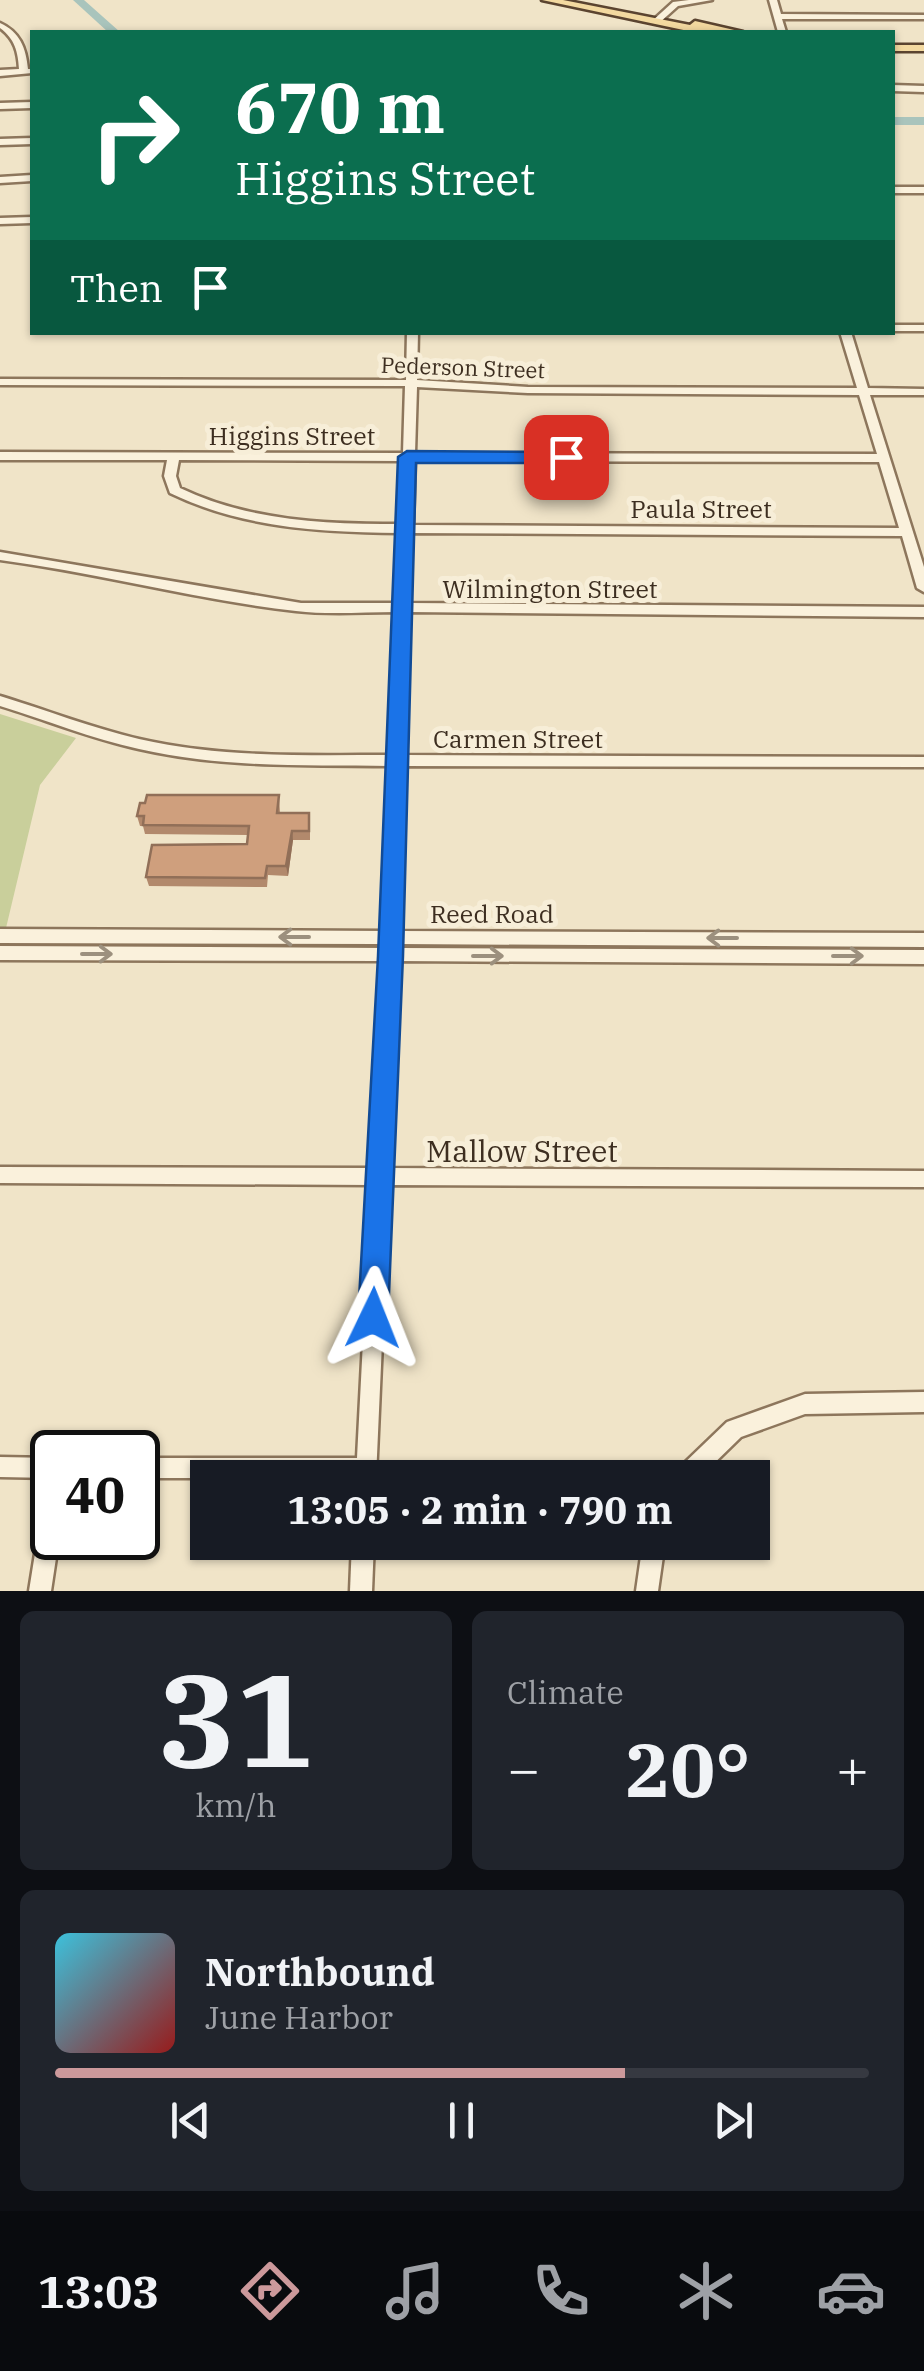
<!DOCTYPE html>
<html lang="en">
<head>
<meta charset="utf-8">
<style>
  body { margin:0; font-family:"IBM Plex Serif",serif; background:#20242c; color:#f1f3f6; height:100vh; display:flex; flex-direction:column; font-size:38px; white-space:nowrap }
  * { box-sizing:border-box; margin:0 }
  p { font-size:32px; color:#9ea1a6 }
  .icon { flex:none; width:55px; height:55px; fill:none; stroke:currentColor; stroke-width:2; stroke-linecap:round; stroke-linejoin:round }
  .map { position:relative; height:1591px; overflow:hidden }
  .sheet { display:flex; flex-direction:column; gap:20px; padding:20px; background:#0d0f14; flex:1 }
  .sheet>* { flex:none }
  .top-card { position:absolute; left:30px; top:30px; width:865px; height:305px; border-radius:0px; box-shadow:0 2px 8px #0004; background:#0b6e4f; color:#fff; overflow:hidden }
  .speed { position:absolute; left:30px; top:1430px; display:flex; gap:20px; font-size:50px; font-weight:700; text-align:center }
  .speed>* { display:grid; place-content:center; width:130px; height:130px; border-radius:50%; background:#171b24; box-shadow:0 2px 8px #0004; line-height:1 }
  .speed .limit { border:5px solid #111; border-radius:15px; background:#fff; color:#111 }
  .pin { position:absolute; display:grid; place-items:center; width:85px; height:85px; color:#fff; margin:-42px; border-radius:20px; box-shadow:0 5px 15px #0006 }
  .me { position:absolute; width:110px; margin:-55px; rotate:2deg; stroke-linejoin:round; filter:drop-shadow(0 0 8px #0008) }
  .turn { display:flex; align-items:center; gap:35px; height:210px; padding:0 40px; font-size:45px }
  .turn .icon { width:130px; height:130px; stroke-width:2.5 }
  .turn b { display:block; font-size:70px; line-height:85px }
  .then { display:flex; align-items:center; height:95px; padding:0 40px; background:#0003; gap:20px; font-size:38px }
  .big { font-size:75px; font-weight:700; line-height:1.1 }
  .sheet .widget { flex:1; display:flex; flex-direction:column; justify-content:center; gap:15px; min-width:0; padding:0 35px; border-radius:15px; background:#20242c }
  .sheet .dial { align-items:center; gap:0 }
  .dial b { font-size:130px; line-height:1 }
  .song { display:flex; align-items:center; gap:30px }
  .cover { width:120px; height:120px; border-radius:15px; background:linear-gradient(135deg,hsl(190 70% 55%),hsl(0 70% 35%)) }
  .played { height:10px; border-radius:5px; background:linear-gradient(90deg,#cc999b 70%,#363941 70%) }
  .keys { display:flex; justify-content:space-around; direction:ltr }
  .heat { display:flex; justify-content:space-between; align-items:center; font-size:55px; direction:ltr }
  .sheet .tiles { flex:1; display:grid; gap:20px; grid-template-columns:1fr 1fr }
  .widget:last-child { grid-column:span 2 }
  .trip { position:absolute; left:190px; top:1460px; width:580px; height:100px; border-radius:0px; background:#171b24; box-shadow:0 2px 8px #0004; font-weight:700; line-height:100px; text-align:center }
  .dock { display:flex; height:160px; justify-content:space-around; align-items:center; background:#090b0e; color:#9ea1a6 }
  .dock .icon { width:70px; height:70px }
  .dock .selected { color:#cc999b }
  .dock b { font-size:45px; color:#f1f3f6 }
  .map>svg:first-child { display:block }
</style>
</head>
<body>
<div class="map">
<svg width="924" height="1591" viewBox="0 0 924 1591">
  <rect width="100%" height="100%" fill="#f0e4c8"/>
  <polygon fill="#c9cf9b" points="0,714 76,738 40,785 6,928 0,928"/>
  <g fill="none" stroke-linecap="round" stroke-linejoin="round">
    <g fill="#a9c4bc" fill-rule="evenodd">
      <polygon points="73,0 84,0 120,32 108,32"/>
      <rect x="892" y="117" width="32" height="8"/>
    </g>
    <g stroke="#8d765c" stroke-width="5">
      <g id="minor">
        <polygon points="689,0 712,0 678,6 658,24 651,22 673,2"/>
        <polygon points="769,0 777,0 781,14 924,15 924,19 782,19 786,32 778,32"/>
        <path d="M0,23C20,32 26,48 28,69H32V73L0,76V70L19,69C18,52 15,39 0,28Z"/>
        <polygon points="892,85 924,86 924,92 892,91"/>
        <polygon points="32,102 32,108 0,109 0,103"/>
        <polygon points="32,138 32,144 0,145 0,139"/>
        <polygon points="32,175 32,181 0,183 0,177"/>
        <rect x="892" y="187" width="32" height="6"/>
        <polygon points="32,217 32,223 0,224 0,218"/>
        <rect x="892" y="325" width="32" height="6"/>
        <path d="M407,332H418L417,380L528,387L857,388L840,332H851L868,388L924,389V395H870L924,567V592L917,588L902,536L412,533L410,603L924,607V617L410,612L405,755L924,757V767L405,766L400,931L924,933V947L400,944L399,948L924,950V964L399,961L390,1168L924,1171V1187L389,1185L376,1478H138V1458H357L371,1185L0,1183V1167L372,1168L383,961L0,960V946L383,948V944L0,943V929L384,931L390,766C307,765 221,768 139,749C92,739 46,720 0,706V696C46,710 92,728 139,739C221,758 307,755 391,755L396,612C363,612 329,615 296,611C197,600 99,573 0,560V552L301,603H397L400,533C320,532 242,528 170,493L164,476L167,460H0V452L403,453L405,386L0,385V379L406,380ZM417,387L528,393L859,395L877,454L415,453ZM179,460L402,461L400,524C324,524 249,521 180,488L176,476ZM415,461L879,462L899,528L413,525Z"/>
        <polygon points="924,1392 924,1412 805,1414 741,1437 699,1478 673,1478 676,1471 727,1422 805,1394"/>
        <polygon points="0,1457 52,1458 52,1478 0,1477"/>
        <polygon points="52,1505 52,1538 59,1538 51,1591 29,1591 41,1516 44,1508"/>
        <polygon points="352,1542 374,1542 372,1591 350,1591"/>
        <polygon points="643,1542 665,1542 658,1591 636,1591"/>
      </g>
    </g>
    <g stroke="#5b4430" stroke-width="5">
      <g id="major">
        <polygon points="542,0 563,0 690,25 695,21 743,32 693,32"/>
        <rect x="892" y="45" width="32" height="6"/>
      </g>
    </g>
    <use href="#minor" fill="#faf1dc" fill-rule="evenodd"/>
    <use href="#major" fill="#f3d9a0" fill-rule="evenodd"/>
  </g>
  <polygon fill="#b2896c" points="279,795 280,813 309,813 310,823 310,840 293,840 288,876 268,875 267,887 149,886 146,877 247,844 248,835 145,834 143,826 140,826 137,816"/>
  <polygon fill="#916f58" points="292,831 293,840 288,876 286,866"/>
  <polygon fill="#cf9f7d" stroke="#916f58" stroke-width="2.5" points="147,795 279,795 277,813 309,813 309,831 292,831 286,866 267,866 265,878 146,877 152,845 247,844 249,826 143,825 144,816 137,816 140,803 145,803"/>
  <defs><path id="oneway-shaft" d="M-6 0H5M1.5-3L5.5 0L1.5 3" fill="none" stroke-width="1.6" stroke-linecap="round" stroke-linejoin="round" transform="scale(2.5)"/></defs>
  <g stroke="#9c907e">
    <use href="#oneway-shaft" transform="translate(294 937) rotate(180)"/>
    <use href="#oneway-shaft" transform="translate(722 938) rotate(-180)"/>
    <use href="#oneway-shaft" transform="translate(97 954)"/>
    <use href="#oneway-shaft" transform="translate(488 956)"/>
    <use href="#oneway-shaft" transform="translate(848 956)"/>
  </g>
  <polygon fill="#1a73e8" stroke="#114b97" stroke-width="2.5" points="407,451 566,452 575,457 566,463 416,463 403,956 388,1318 383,1329 373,1333 362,1329 358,1318 378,956 398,457"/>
  <g text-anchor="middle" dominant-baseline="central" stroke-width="10" stroke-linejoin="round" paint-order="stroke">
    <g font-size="22" fill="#3d2e20" stroke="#f7eed8">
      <text transform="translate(463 367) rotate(2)">Pederson Street</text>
    </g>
    <g font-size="25" fill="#3d2e20" stroke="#f7eed8">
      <text x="292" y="435">Higgins Street</text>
      <text x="701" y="508">Paula Street</text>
      <text x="550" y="588">Wilmington Street</text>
      <text x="518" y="738">Carmen Street</text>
      <text x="492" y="913">Reed Road</text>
    </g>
    <g font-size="30" fill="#3d2e20" stroke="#f7eed8">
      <text x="522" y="1150">Mallow Street</text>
    </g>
  </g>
</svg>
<div class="speed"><div class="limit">40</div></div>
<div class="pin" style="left:566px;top:457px;background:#d93025"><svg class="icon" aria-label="arrive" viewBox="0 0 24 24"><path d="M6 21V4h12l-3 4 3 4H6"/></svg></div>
<svg class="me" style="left:373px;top:1318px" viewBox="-20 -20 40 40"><path d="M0-17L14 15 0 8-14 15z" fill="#1a73e8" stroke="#fff" stroke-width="4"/></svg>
<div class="trip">13:05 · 2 min · 790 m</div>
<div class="top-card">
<div class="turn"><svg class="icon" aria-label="right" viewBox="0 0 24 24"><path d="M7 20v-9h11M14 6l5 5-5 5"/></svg><div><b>670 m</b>Higgins Street</div></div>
<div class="then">Then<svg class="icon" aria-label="arrive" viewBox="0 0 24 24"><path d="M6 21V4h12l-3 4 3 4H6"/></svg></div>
</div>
</div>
<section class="sheet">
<div class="tiles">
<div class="widget dial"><b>31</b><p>km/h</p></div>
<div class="widget"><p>Climate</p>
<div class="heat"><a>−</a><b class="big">20°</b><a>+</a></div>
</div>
<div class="widget">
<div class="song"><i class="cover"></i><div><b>Northbound</b><p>June Harbor</p></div></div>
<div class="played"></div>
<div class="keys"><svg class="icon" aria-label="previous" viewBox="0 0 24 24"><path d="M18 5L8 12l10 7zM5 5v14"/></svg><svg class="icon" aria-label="pause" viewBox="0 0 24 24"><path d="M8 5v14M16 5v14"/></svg><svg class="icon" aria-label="next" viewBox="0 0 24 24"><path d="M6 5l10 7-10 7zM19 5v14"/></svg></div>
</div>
</div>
</section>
<nav class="dock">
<b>13:03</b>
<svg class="icon selected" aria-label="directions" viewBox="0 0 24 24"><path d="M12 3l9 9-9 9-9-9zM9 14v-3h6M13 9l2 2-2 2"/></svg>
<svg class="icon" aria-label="music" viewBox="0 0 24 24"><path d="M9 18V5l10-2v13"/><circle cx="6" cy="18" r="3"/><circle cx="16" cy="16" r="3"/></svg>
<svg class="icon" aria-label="phone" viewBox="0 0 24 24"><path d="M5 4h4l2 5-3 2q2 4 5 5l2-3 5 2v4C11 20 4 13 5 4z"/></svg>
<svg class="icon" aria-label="climate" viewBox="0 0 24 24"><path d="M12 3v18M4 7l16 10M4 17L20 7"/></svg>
<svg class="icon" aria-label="car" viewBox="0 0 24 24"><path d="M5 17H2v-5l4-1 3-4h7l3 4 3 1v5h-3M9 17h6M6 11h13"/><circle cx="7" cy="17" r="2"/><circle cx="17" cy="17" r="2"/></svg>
</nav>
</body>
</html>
